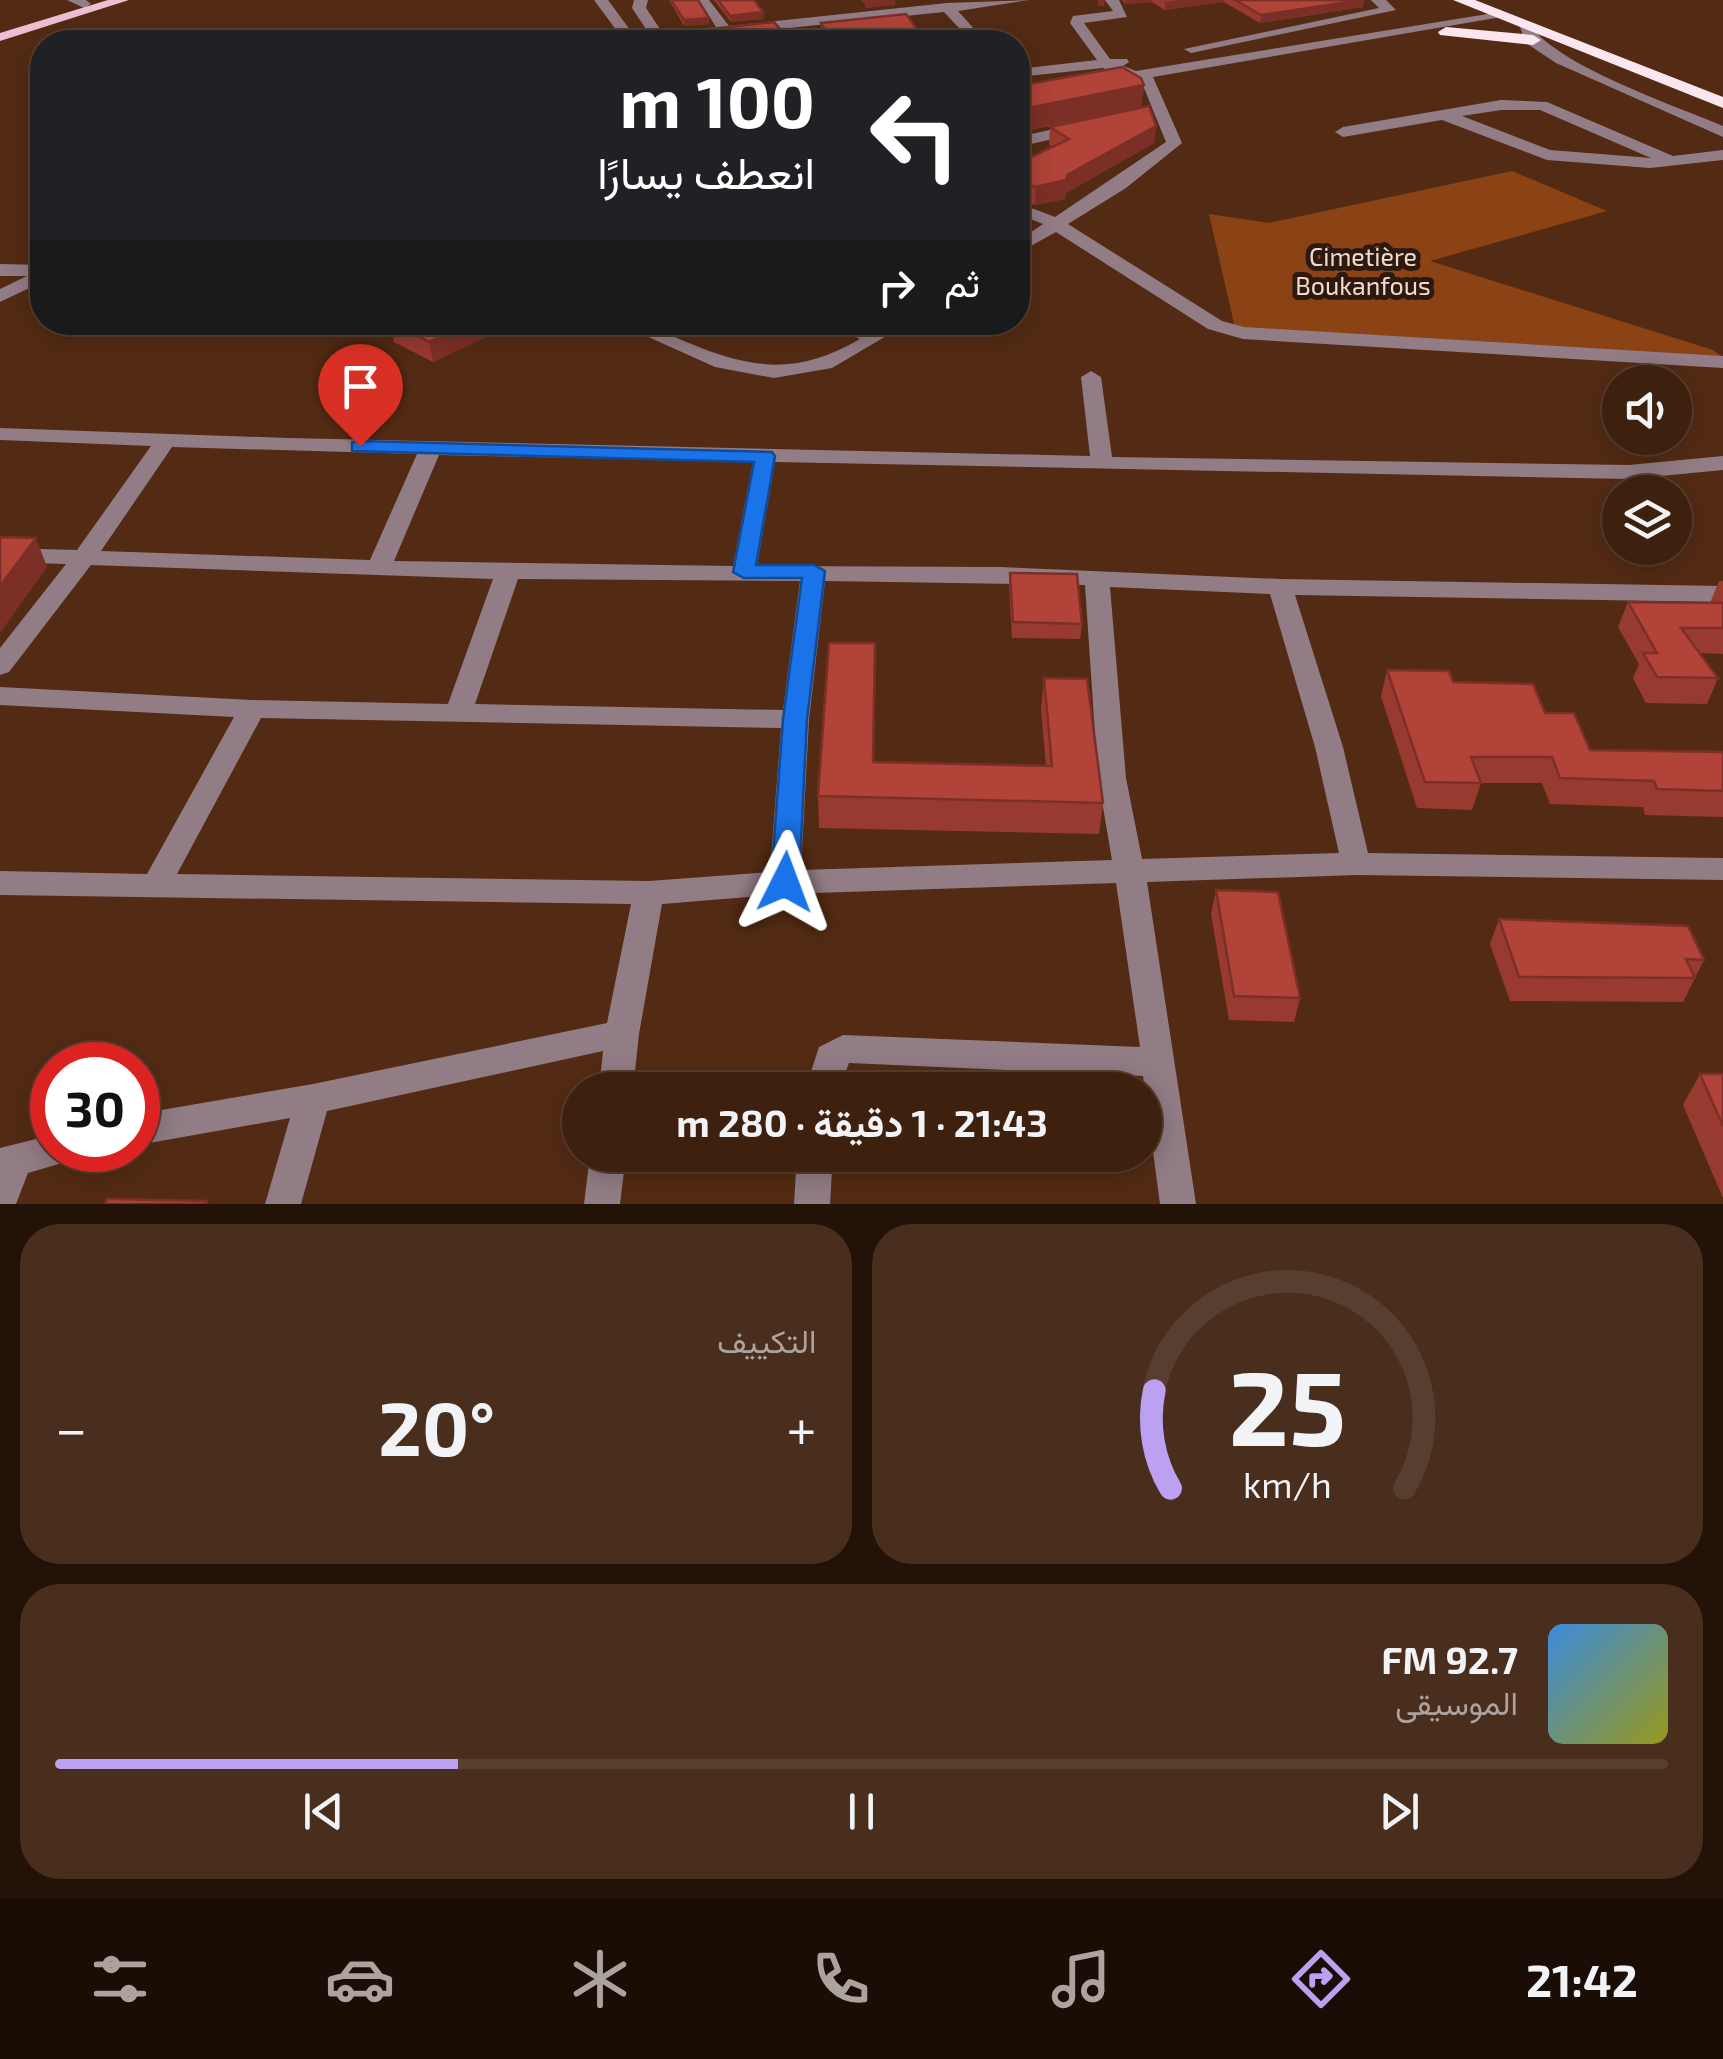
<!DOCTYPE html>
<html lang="ar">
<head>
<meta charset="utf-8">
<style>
  body { margin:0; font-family:"Exo 2",Vazirmatn,sans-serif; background:#492d1d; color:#f1f3f6; direction:rtl; height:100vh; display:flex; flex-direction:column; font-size:38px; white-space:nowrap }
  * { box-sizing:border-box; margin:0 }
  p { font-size:32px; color:#ada39e }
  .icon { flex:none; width:55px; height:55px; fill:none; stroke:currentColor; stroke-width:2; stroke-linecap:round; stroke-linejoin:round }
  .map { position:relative; height:1204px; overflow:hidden; direction:ltr }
  .details { display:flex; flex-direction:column; gap:20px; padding:20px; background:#221208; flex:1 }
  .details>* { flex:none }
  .banner { position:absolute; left:30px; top:30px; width:1000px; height:305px; border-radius:40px; box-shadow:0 5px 25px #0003,0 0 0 2px #573e2f; direction:rtl; background:#202124; color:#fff; overflow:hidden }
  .tools { position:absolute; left:1602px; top:365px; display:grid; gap:20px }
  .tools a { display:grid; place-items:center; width:90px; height:90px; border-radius:50%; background:#3e200f; box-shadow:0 5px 25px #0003,0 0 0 2px #573e2f; font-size:50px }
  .speed { position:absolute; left:30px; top:1042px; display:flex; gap:20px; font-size:50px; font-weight:700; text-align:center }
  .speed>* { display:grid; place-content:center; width:130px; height:130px; border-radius:50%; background:#3e200f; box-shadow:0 5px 25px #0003,0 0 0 2px #573e2f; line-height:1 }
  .speed .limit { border:15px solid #d22; background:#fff; color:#111 }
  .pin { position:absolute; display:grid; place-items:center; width:85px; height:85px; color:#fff; margin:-102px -42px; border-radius:50% 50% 50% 0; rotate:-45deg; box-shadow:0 0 10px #0007 }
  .pin .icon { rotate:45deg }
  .me { position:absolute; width:110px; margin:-55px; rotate:3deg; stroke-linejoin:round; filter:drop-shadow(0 0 8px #0008) }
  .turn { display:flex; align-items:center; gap:35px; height:210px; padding:0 50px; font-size:45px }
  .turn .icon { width:130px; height:130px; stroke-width:2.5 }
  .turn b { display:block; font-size:70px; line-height:85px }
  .then { display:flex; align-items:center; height:95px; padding:0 50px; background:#0003; gap:20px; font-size:38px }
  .big { font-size:75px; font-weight:700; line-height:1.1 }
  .details .card { flex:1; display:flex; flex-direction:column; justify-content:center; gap:15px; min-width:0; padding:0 35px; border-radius:40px; background:#492d1d }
  .details .dial { align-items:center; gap:0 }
  .dial svg { height:260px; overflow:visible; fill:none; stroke:#573e2f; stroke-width:7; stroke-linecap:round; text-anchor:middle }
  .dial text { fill:#f1f3f6; stroke:none }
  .song { display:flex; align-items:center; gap:30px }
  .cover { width:120px; height:120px; border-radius:15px; background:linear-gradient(135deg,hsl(210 70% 55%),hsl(60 70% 35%)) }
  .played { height:10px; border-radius:5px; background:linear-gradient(90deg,#bca0f2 25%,#573e2f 25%) }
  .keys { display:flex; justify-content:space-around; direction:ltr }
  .heat { display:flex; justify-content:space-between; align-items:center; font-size:55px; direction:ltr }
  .details .tiles { flex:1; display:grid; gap:20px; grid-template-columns:1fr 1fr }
  .card:last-child { grid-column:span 2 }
  .trip { position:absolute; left:562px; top:1072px; width:600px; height:100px; border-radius:50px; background:#3e200f; box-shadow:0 5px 25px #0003,0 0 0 2px #573e2f; font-weight:700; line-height:100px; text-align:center; direction:rtl }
  .tabs { display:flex; height:160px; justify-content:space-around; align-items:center; background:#190d06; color:#ada39e }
  .tabs .icon { width:70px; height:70px }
  .tabs .on { color:#bca0f2 }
  .tabs b { font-size:45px; color:#f1f3f6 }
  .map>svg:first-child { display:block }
</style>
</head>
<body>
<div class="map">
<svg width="1723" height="1204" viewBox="0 0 1723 1204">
  <rect width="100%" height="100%" fill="#532b14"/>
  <polygon fill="#8b4214" points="1512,171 1607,211 1430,261 1713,350 1723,357 1235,328 1209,214 1269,223"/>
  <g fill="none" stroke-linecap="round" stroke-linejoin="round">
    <g fill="#927c86" fill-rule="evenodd">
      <polygon points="67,0 86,0 91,4 84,8"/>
      <polygon points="594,0 608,0 639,42 625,42"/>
      <polygon points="634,0 648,0 646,8 660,29 671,32 716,27 699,0 709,0 729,26 947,3 1029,0 958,11 986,42 972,42 944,12 671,40 650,35 632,8"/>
      <polygon points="1105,0 1119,0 1127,17 1084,23 1110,59 1127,59 1129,62 1123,66 1136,71 1500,12 1507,16 1153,77 1182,143 1126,188 1068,224 1222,321 1244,327 1723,356 1723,368 1243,339 1208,329 1056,232 1018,253 1018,241 1043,224 1018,214 1018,203 1055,217 1166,142 1142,83 1135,80 1101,86 1101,80 1120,75 1103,68 1018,77 1018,69 1097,60 1070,23 1073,16 1113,11"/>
      <polygon points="1371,0 1386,0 1396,10 1191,53 1184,49 1379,8"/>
      <path d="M1518,22H1528C1554,65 1674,105 1723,126V137L1556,63L1526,43Z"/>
      <path d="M1501,100L1547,102L1673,156L1723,150V160L1650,168L1547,160L1442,120L1343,137L1335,132L1343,127ZM1501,110H1540L1651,158L1550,150L1462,116Z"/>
      <polygon points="1081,123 1087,125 1087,131 1018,147 1018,137"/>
      <polygon points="0,264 42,265 42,282 0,302 0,289 27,276 0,276"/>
      <path d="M615,322C643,322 663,332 689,343C754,370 798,375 860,339L829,322H856L874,330L887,322H910L832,368L774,378L715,367Z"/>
      <path d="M1091,371L1101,377L1112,457L1629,465L1723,456V470L1629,479L775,462L757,566L1000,567L1280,579L1723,586V602L1295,595L1343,747L1368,853L1723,858V880L1356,875L1147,882L1196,1204H1160L1143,1076L849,1063L839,1090H805L819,1047L843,1035L1140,1047L1116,883L785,894L662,904L639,1034L633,1090H599L603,1051L327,1111L301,1204H265L290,1118L138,1145V1114L313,1084L607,1023L631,904L0,895V871L147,874L234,717L0,705V687L252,700L448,704L493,579L91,565L9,672L0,675V648L66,564L0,562V548L77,550L151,446L0,440V428L288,438L1090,456L1081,377ZM172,447L417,454L370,560L101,551ZM439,455L753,462L733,566L394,561ZM518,579L800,581L783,710L475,704ZM825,581L1085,585L1098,778L1112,860L801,870L809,719ZM1110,587L1270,594L1315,747L1339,853L1142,859L1126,778ZM261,718L781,728L770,872L649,881L177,874Z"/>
      <polygon points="52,1135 52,1150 74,1150 69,1161 28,1173 16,1204 0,1204 0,1148"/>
      <polygon points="590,1155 626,1155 620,1204 584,1204"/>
      <polygon points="797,1155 833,1155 830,1204 794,1204"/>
    </g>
    <polygon fill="#ecbfd4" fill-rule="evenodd" points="108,0 129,0 0,41 0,33"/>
    <g fill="#fbe5ef" fill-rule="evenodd">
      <polygon points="1453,0 1475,0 1723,97 1723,108"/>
      <polygon points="1446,27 1533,35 1541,40 1533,45 1440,35 1438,32"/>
    </g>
  </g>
  <g fill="#983a30">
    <polygon points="669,0 698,0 710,24 684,26"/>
    <polygon points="714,0 754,0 763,12 764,19 731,22"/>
    <polygon points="1122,0 1364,0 1363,7 1260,23 1224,2 1165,10 1152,2 1125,4"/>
    <polygon points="821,23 926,42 830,42 821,28"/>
    <polygon points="780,29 798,42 703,42 702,41 701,30"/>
    <polygon points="1144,85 1141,107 1156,126 1154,143 1066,193 1065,199 1035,205 1018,200 1018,163 1052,147 1049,144 1050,127 1083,120 1018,132 1018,86"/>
    <polygon points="391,322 518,322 433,362 394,342"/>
    <polygon points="1010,573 1082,624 1080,639 1012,638 1009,588"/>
    <polygon points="1719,581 1723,581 1723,654 1700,653 1718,678 1707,704 1646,703 1633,678 1639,664 1618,627 1628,602 1710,603"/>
    <polygon points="1387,670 1453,682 1545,713 1590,750 1723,752 1723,817 1645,815 1643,807 1550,804 1542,783 1481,783 1472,810 1417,808 1381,696"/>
    <polygon points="1044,678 1103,803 1099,834 819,828 818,796 873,762 1046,766 1041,709"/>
    <polygon points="1216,890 1300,998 1294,1022 1229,1020 1211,914"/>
    <polygon points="1499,919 1704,960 1683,1002 1510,1001 1490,944"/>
    <polygon points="1700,1074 1723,1074 1723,1198 1683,1105"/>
  </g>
  <g fill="#7c2f27">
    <polygon points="895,0 895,5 865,8 865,3"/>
    <polygon points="1098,0 1105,0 1104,6 1098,6"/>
    <polygon points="1125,0 1152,0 1152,2 1125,4"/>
    <polygon points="1179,0 1224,0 1224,2 1165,10 1165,2"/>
    <polygon points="1364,0 1363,7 1260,23 1261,15"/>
    <polygon points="763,12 764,19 731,22 730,16"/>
    <polygon points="709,18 710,24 684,26 684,20"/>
    <polygon points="865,38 865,42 832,42 832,41"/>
    <polygon points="1144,85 1141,107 1018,132 1018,110"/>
    <polygon points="1156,126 1154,143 1066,193 1065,199 1035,205 1036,187 1067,175"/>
    <polygon points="472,322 518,322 433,362 429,342"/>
    <polygon points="36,538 47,567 0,633 0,586"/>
  </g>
  <g fill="#b14338" stroke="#7c2f27" stroke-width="2.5">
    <polygon points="671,0 698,0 709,18 684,20"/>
    <polygon points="718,0 754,0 763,12 730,16"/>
    <polygon points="862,0 890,0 865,3"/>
    <polygon points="1235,0 1362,0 1261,15"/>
    <polygon points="906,14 926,42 868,42 865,38 832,41 821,23"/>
    <polygon points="774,22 780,29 787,29 798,42 710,42 701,30"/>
    <polygon points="1122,67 1141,78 1144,85 1018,110 1018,86"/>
    <polygon points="1149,106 1156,126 1067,175 1066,180 1036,187 1018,182 1018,163 1069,139 1050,127"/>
    <polygon points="393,322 472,322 429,342"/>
    <polygon points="0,537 36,538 0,586"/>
    <polygon points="1010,573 1077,574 1082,624 1013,622"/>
    <polygon points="1628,602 1723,603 1723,628 1681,628 1718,678 1657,677 1643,653 1657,653"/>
    <polygon points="829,643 875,643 873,762 1052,766 1044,678 1087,679 1103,803 818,796"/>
    <polygon points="1387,670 1449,671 1453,682 1533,684 1545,713 1574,713 1590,750 1723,752 1723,791 1657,789 1654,781 1560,778 1552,757 1471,757 1481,783 1425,782"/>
    <polygon points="1216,890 1278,892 1300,998 1234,996"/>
    <polygon points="1499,919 1688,926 1704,960 1686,959 1695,978 1519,977"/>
    <polygon points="1700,1074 1723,1074 1723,1126"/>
    <polygon points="107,1199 207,1201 206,1204 105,1204"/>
  </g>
  <polygon fill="#1a73e8" stroke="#114b97" stroke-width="2.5" points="360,441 772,452 775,456 756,565 814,565 825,571 807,719 799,882 795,890 785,893 775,890 771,882 783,719 802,578 744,578 733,572 754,462 352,451 352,442"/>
  <g text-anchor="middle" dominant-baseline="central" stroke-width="10" stroke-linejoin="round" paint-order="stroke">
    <g font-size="25" fill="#f4dacc" stroke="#2c1a10">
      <text x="1363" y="256">Cimetière<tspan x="1363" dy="29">Boukanfous</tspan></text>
    </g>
  </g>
</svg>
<div class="tools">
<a><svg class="icon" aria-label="sound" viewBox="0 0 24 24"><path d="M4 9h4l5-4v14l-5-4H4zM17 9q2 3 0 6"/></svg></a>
<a><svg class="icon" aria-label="layers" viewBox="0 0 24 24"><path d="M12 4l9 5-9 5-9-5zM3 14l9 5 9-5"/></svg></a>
</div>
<div class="speed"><div class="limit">30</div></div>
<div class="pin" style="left:360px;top:446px;background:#d93025"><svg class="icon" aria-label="arrive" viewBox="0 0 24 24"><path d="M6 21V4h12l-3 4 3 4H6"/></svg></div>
<svg class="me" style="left:785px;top:882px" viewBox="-20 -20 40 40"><path d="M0-17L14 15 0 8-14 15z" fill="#1a73e8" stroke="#fff" stroke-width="4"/></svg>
<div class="trip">21:43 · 1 دقيقة · 280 m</div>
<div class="banner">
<div class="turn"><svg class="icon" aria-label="left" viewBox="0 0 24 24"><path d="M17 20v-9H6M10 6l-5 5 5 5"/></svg><div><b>100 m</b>انعطف يسارًا</div></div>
<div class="then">ثم<svg class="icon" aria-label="right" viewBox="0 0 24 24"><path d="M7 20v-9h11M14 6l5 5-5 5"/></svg></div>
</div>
</div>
<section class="details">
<div class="tiles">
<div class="card dial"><svg viewBox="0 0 100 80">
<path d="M14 69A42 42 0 1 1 86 69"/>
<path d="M14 69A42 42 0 0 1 9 39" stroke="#bca0f2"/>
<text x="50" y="56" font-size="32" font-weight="700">25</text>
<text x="50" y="72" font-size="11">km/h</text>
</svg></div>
<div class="card"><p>التكييف</p>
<div class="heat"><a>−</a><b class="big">20°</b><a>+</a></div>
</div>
<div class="card">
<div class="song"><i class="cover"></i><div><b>92.7 FM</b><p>الموسيقى</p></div></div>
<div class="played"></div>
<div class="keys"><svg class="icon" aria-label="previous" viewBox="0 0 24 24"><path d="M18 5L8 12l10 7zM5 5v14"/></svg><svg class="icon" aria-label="pause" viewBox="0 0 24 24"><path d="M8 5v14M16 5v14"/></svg><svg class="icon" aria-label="next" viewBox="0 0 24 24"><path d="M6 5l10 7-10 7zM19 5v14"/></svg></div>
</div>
</div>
</section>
<nav class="tabs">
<b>21:42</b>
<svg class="icon on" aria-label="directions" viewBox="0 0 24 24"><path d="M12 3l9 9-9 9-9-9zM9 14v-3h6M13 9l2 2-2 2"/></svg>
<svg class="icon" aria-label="music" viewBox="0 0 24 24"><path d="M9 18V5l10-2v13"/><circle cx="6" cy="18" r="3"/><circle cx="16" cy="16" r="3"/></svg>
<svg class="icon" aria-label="phone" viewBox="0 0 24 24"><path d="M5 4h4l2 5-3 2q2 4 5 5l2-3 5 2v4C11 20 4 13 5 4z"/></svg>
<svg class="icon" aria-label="climate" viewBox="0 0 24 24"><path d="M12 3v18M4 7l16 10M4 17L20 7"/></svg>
<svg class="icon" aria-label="car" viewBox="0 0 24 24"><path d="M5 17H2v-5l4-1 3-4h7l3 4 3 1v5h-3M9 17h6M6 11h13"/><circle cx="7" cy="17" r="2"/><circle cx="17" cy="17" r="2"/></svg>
<svg class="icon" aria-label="filters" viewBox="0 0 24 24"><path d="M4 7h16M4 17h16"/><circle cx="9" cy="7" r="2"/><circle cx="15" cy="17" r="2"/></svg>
</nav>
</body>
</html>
